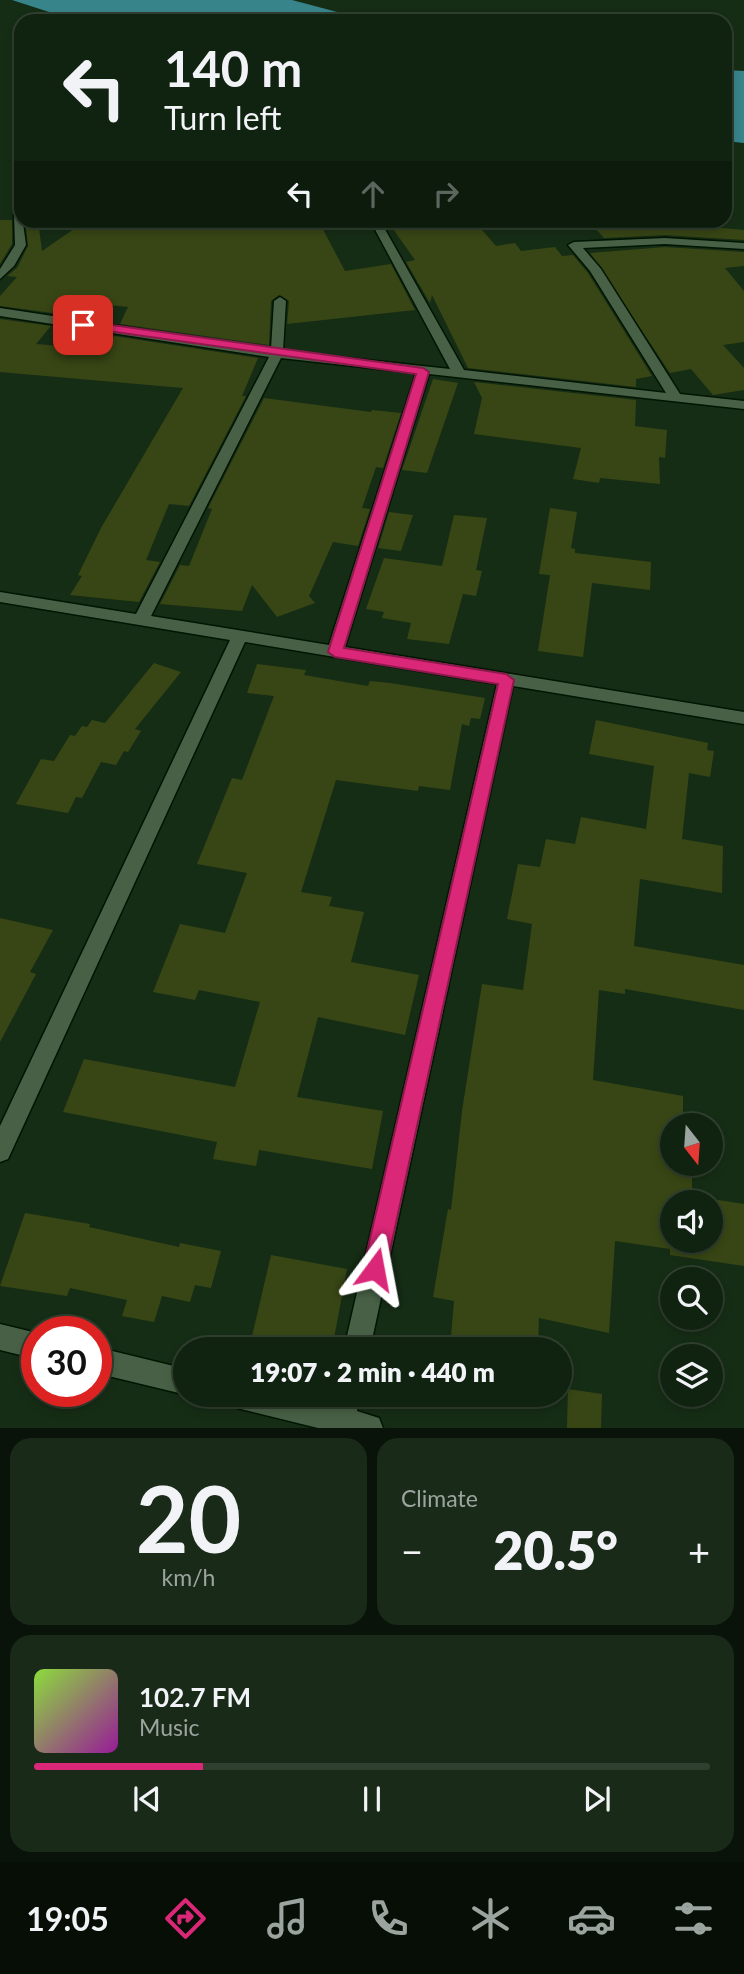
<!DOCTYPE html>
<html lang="en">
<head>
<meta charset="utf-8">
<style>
  body { margin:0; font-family:Lato,sans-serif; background:#192a19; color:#f1f3f6; height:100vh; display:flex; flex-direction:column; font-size:26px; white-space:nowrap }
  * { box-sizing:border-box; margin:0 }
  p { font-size:23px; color:#9ca49f }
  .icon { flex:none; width:38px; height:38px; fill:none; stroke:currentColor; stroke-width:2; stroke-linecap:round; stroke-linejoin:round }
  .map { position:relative; height:1428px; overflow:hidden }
  .sheet { display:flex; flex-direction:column; gap:10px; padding:10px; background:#091309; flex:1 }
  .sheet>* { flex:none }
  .guide { position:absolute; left:14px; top:14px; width:718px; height:214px; border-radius:21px; box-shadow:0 4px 10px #0003,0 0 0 2px #303f30; background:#102210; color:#f1f3f6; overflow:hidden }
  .needle { width:46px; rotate:163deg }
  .buttons { position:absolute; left:660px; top:1113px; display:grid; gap:14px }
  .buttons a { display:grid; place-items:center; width:63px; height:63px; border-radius:50%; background:#102210; box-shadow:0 4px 10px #0003,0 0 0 2px #303f30; font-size:35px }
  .speed { position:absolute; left:21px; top:1316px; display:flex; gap:14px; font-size:35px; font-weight:700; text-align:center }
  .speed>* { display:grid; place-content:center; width:91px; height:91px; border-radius:50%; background:#102210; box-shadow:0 4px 10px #0003,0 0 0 2px #303f30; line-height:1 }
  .speed .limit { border:10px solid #d22; background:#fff; color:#111 }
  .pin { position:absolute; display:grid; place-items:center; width:60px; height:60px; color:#fff; margin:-30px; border-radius:14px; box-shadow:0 4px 10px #0006 }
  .me { position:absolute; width:77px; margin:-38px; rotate:13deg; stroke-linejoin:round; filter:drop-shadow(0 0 5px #0008) }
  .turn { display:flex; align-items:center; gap:24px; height:147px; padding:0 35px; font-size:32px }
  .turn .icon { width:91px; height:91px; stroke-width:2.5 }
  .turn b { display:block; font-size:49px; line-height:60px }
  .lanes { display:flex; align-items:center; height:66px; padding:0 35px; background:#0003; justify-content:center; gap:35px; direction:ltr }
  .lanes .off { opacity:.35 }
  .big { font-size:52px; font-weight:800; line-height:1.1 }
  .sheet .card { flex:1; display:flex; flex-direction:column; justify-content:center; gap:10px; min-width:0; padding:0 24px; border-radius:21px; background:#192a19 }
  .sheet .dial { align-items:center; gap:0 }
  .dial b { font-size:91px; line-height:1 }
  .song { display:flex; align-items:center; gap:21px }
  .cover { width:84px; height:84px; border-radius:10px; background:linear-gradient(135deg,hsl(90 70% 55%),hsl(300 70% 35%)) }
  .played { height:7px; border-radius:4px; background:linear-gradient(90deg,#db2777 25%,#303f30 25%) }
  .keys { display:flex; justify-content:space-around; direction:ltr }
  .heat { display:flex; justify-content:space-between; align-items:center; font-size:38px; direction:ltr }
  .sheet .tiles { flex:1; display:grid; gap:10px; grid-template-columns:1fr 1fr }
  .card:last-child { grid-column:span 2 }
  .trip { position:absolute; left:173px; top:1337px; width:399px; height:70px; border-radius:35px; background:#102210; box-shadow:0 4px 10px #0003,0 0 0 2px #303f30; font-weight:800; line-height:70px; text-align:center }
  .tabs { display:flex; height:112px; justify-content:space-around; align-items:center; background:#060e06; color:#9ca49f }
  .tabs .icon { width:49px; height:49px }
  .tabs .selected { color:#db2777 }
  .tabs b { font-size:32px; color:#f1f3f6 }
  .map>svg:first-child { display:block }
</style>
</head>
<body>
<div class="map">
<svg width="744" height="1428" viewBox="0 0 744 1428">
  <rect width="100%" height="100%" fill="#162d15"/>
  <g fill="#38848b">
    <polygon points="12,0 292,0 371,21 77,21"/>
    <polygon points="724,70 744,71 744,143 725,141"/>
  </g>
  <g fill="#384615" fill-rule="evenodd">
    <polygon points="0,220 12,220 12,244 0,264"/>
    <polygon points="25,220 38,220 42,251 87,220 133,220 129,224 188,220 318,220 345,271 391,264 415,310 287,324 289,301 279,295 271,301 269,345 120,324 128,307 71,301 60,314 0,306 0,296 17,277 7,276 17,268 28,246"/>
    <polygon points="588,220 636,220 744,230 744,240 665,235 604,238"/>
    <polygon points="461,222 463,226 477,224 496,246 515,243 521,251 555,247 562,256 573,255 588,273 652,376 636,379 636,387 468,368 432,295 430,303 406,262 415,260 393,229"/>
    <polygon points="665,247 744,252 744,266 725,268 744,291 744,342 723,345 744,368 744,390 713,395 691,369 670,373 590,253"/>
    <polygon points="0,319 51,326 36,344 108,350 114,336 258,358 242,396 246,396 189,506 169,504 146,560 160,562 139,602 70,595 82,576 78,575 101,528 183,388 0,372"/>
    <polygon points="433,379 458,383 427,473 402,470"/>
    <polygon points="474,382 636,400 635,426 667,430 665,458 659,457 660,484 600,478 599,483 573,479 581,448 474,434 482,398"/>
    <polygon points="264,398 371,412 372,410 401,413 383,468 376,467 362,508 370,509 358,546 333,542 309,596 315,603 277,617 252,585 242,611 160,604 180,565 189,566 212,509 208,508"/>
    <polygon points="550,508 577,512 571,548 575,549 575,553 651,562 650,590 592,583 583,657 538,651 550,575 539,574"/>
    <polygon points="389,512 413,515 401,551 378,548"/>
    <polygon points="454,515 487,518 476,570 482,571 476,596 463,594 449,644 407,639 411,623 382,618 384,612 366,609 384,558 442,566"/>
    <polygon points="154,663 181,672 135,729 141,731 128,752 124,751 116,765 101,762 82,798 76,797 68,813 16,804 41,759 54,761 70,735 75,736 82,726 87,727 92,720 105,723"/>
    <polygon points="257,664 306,670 304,675 368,686 370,681 390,683 485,698 480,719 471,718 469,726 462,724 450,790 419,786 418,791 336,780 301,892 332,897 329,906 364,912 351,962 419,975 405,1035 318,1017 297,1097 383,1111 372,1169 259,1150 256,1166 213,1159 217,1142 63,1112 84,1059 235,1087 260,1002 199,990 195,1000 153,992 180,924 225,933 247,873 197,864 232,778 242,780 274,696 247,693"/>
    <path d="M596,720L708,743L707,750L714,751L710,777L689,773L682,839L723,846L722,893L640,879L634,946L744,965V1010L625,989V994L599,990L593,1080L683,1096V1121L692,1122V1125H672V1164H692V1196L744,1204V1266L670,1255V1249L615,1241L609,1333L539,1318L538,1349H450L454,1301L433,1297L448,1209L451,1210L462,1111L482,984L523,990L532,924L507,919L518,864L540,867L546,839L575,844L581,817L646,829L654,766L589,754ZM672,1202H710V1241H672Z"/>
    <polygon points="0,918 53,930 30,972 36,974 0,1042"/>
    <polygon points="25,1213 90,1224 89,1227 179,1247 180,1243 221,1251 211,1288 195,1285 190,1302 162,1296 154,1322 122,1316 127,1300 70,1288 67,1296 0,1286"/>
    <polygon points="271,1255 347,1269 332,1349 249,1349"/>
    <polygon points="568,1389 602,1394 601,1428 567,1428"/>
  </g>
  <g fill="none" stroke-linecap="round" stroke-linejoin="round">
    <g stroke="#011502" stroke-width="3">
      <g id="minor">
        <polygon points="21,208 26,245 14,266 0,279 0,269 15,245 14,215"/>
        <path d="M377,221L382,224L464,370L666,393L590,271L568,245L574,242L665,238L744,243V249L665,244L583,248L601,269L680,394L744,401V409L429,374L345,647L744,712V724L513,686L370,1349H344L497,684L245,642L8,1159L0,1162V1126L230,640L0,602V592L136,614L269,357L0,316V308L271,349L274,301L280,297L286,301L283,351L450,369L372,224ZM281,358L416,373L329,645L151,616Z"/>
        <polygon points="0,1324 37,1333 37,1359 0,1350"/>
        <polygon points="96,1347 186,1369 187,1395 96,1373"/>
        <polygon points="224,1395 292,1395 331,1404 334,1395 360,1395 357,1411 379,1418 383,1428 318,1428 237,1408 228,1404"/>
      </g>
    </g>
    <use href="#minor" fill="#486146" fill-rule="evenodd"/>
  </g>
  <polygon fill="#db2777" stroke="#8e194d" stroke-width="2" points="83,321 423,368 429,372 344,648 506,674 514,680 386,1269 383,1277 375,1280 367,1277 363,1269 498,684 335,657 328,652 416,374 79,327 78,325"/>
</svg>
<div class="buttons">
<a><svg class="needle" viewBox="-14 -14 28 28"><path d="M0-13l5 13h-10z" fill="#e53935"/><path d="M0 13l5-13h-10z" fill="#9ca49f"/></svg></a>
<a><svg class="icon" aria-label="sound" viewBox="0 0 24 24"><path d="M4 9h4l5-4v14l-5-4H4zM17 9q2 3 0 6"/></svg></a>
<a><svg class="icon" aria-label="search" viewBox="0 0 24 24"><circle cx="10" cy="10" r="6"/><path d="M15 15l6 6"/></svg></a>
<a><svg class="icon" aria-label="layers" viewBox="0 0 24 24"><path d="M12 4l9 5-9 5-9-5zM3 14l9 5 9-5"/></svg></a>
</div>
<div class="speed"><div class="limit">30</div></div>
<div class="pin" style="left:83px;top:325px;background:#d93025"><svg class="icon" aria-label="arrive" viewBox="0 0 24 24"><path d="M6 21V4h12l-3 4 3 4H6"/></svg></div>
<svg class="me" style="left:375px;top:1269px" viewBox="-20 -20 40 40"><path d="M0-17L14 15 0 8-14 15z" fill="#db2777" stroke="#fff" stroke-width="4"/></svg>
<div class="trip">19:07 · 2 min · 440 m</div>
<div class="guide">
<div class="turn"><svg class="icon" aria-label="left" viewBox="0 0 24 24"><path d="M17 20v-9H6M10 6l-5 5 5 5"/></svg><div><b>140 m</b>Turn left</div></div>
<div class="lanes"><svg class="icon" aria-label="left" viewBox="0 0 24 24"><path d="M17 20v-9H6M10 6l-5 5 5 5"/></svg><svg class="icon off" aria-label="ahead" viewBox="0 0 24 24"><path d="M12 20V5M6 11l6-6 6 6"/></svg><svg class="icon off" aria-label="right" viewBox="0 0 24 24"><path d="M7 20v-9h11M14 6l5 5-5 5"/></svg></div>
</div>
</div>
<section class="sheet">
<div class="tiles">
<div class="card dial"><b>20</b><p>km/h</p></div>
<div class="card"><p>Climate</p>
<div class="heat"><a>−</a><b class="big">20.5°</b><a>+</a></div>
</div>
<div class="card">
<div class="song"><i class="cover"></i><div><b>102.7 FM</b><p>Music</p></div></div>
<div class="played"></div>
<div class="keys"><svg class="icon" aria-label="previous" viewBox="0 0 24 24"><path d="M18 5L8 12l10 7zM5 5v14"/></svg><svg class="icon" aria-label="pause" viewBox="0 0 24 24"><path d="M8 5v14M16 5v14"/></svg><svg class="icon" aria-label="next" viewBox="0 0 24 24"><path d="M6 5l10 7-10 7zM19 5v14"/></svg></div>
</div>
</div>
</section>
<nav class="tabs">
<b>19:05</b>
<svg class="icon selected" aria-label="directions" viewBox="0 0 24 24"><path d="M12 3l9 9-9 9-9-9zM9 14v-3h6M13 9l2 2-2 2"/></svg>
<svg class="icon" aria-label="music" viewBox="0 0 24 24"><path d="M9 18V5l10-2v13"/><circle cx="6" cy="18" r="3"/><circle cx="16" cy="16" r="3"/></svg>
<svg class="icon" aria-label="phone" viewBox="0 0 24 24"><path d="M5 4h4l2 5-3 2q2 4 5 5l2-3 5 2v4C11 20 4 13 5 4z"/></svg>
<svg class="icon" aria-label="climate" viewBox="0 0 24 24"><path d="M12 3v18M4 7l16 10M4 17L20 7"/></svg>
<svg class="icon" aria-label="car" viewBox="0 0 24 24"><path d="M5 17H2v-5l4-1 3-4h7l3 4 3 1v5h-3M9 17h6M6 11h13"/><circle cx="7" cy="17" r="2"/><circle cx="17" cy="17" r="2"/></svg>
<svg class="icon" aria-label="filters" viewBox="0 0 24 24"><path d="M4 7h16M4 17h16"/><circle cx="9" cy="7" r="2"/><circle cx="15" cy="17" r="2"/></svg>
</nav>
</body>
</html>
